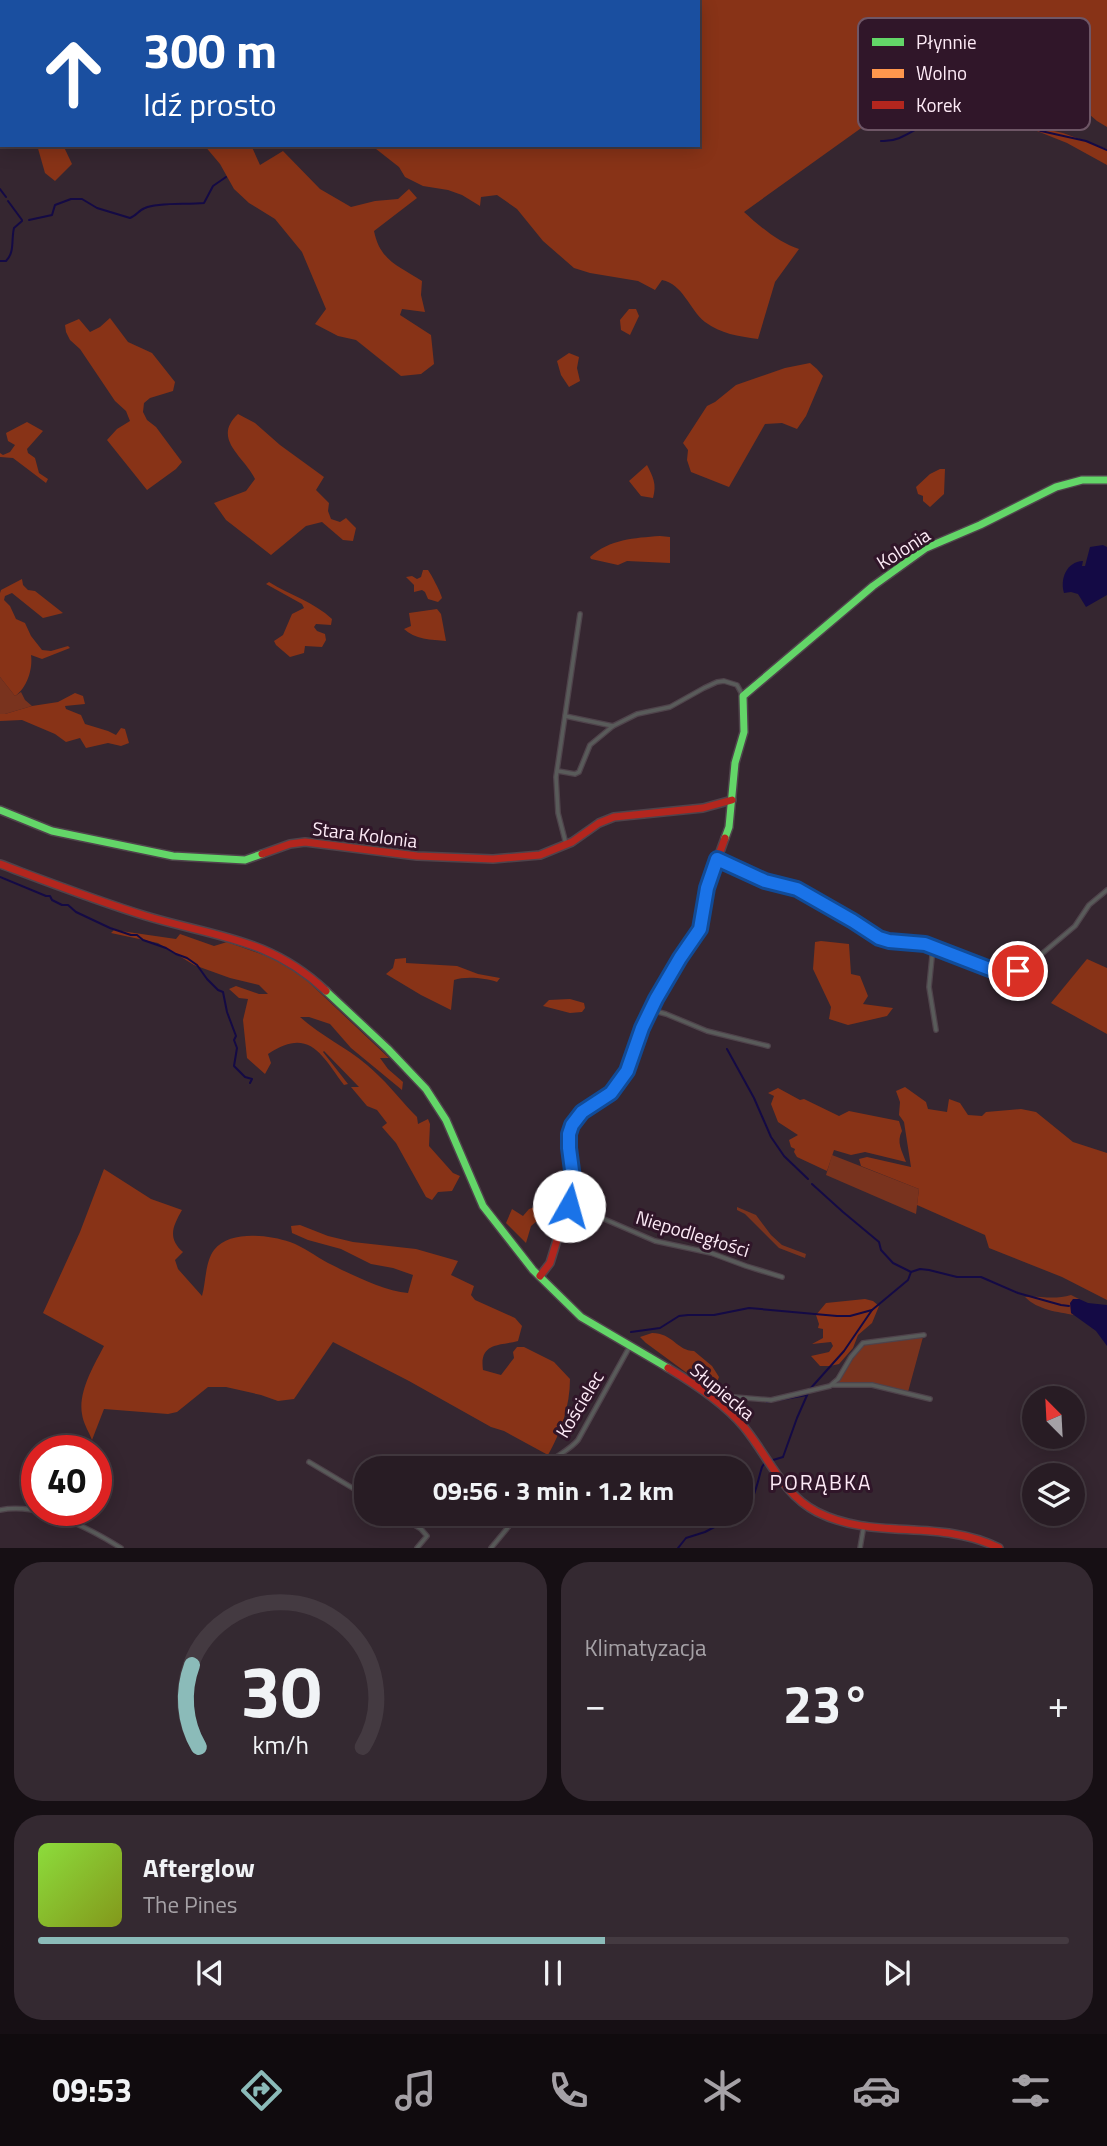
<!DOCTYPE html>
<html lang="pl">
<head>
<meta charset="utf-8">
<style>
  body { margin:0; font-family:"Titillium Web",sans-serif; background:#342931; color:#f1f3f6; height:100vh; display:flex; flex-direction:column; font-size:26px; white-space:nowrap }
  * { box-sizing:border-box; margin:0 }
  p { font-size:23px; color:#a5a1a6 }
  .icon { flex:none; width:38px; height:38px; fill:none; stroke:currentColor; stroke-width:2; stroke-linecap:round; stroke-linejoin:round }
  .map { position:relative; height:1548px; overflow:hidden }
  .details { display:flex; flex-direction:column; gap:14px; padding:14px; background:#160f14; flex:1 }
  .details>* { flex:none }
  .guide { position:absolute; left:0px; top:0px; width:700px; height:147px; box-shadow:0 4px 18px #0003,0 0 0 2px #443a41; background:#1a4fa0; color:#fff; overflow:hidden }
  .needle { width:46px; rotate:336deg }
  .fabs { position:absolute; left:1022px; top:1386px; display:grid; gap:14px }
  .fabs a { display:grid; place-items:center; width:63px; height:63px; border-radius:50%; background:#281c24; box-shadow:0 4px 18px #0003,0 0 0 2px #443a41; font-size:35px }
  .speed { position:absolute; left:21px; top:1435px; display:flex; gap:14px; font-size:35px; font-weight:700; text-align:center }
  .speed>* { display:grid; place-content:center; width:91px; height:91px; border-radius:50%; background:#281c24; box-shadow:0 4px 18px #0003,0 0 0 2px #443a41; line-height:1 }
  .speed .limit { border:10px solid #d22; background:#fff; color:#111 }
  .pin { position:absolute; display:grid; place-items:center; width:60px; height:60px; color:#fff; margin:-30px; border:4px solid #fff; border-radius:50%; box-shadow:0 2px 7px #0007 }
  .me { position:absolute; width:77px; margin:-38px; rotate:7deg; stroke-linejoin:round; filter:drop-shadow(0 0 5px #0008) }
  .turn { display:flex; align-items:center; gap:24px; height:147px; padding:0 28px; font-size:32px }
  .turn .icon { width:91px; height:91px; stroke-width:2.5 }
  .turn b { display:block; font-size:49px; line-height:60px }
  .big { font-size:52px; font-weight:700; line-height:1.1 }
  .details .widget { flex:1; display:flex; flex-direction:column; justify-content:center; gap:10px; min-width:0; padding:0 24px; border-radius:28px; background:#342931 }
  .details .dial { align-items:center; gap:0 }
  .dial svg { height:182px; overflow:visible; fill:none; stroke:#443a41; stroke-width:7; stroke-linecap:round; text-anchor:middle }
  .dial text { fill:#f1f3f6; stroke:none }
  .song { display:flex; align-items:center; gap:21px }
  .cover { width:84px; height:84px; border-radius:10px; background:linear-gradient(135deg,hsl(90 70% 55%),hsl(70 70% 35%)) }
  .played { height:7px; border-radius:4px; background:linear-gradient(90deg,#8bbbb9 55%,#443a41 55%) }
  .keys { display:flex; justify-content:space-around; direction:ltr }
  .heat { display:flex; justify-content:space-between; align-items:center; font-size:38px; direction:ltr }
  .details .tiles { flex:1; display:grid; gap:14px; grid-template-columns:1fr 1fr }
  .widget:last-child { grid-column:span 2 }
  .trip { position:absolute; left:354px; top:1456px; width:399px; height:70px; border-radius:28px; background:#281c24; box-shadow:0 4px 18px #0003,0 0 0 2px #443a41; font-weight:700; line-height:70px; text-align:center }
  .tabs { display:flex; height:112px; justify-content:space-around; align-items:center; background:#100b0e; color:#a5a1a6 }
  .tabs .icon { width:49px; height:49px }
  .tabs .on { color:#8bbbb9 }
  .tabs b { font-size:32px; color:#f1f3f6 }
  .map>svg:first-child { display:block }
</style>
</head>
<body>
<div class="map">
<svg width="1107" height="1548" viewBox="0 0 1107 1548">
  <rect width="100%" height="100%" fill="#352630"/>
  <g fill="#79331e">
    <polygon points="0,677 15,696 21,692 25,700 32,706 5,714 0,714"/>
    <polygon points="832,1155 919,1189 916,1214 826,1175"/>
    <polygon points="737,1207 756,1215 771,1235 782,1245 806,1254 805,1258 779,1248 745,1214 737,1210"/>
    <path d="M1071,1295L1079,1299H1073L1071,1313L1075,1315C1057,1312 1038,1310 1025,1297C1041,1296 1055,1300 1071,1295Z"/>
    <polygon points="923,1337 908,1392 871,1383 839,1382 857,1352 866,1344"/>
  </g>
  <g fill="#883317">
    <path d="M100,0H1107V127L1097,121L1074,101L1000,82L986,89L1040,128L1063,133L1107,149V165L1067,143L1027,127L1006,125L1003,112L987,106H973L937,95L928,100L899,101L744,212C758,225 779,243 799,249L775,282L758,339C738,336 721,334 705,322C689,309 683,284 662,280L655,290L638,281L590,273L574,268L543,241L517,209L497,195L481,197L480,206L462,195L448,190L423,186L405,177L399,167L371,145H698V2H100Z"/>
    <polygon points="37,145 63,145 72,164 55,181 45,173"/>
    <path d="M204,145H251L260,165L283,151L320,189L351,207L375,201L398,199L409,189L417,198L374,231C380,261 399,266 422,281L421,295L425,312L402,309L400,315L431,335L434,364L421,374L401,376L356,340L338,336L315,324L326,309L302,252L275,219L249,203L234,189L220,164Z"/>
    <polygon points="629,309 636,309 639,316 630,335 621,330 620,320"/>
    <polygon points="110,318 128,342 152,353 175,382 173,391 150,398 144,403 143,412 147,420 156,427 182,462 176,469 147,490 107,440 117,429 130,421 126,411 115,401 80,349 70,340 66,332 65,325 79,319 90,332 100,327"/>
    <polygon points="569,353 579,357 577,368 580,381 569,387 561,375 557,361"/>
    <polygon points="810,363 817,369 823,376 806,416 797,429 782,423 765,424 729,487 691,472 687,460 688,450 683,443 707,406 715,402 736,385 785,368"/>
    <path d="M238,414L255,423L280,445L324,477L316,490L329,503L328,511L331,519L340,522L346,518L356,528L353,541L343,540L322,522L306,526L271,555L226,520L214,503L246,491L255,479C245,457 211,439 238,414Z"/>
    <polygon points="27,422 43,431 27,449 28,453 35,458 39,473 48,479 46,483 13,458 0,457 0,453 3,455 10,452 15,445 8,441 6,433"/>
    <path d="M647,465C653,477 657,484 653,498L641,496L629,481Z"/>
    <polygon points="940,469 945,469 944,494 930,507 923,501 923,496 918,494 916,487 930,474"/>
    <path d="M660,536L670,537V563L627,561L618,565L591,559L590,557C610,539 634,538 660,536Z"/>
    <path d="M423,570H428C431,574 441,593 442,598L438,602L428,599L425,592L422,590L414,592V585L406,577L412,576L417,579L421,577Z"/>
    <path d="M22,579L23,585L28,590L35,591L63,613L43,618L12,593L5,596L4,600L10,606L16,619L25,623L31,636L42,650L51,651L68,646L70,648L42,659L31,655C33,669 27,688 15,696L0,677V593L1,590Z"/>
    <path d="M269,582C290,595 314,602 332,619L331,625L316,624L314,627L317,631L325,634L326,640L322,647L305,646L304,653L290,657L276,645L274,641L283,635L292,614L304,608L302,604L266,584Z"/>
    <path d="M437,609L441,614L446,641C432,640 414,639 404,629L411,626L409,613Z"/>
    <polygon points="75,693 83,696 85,704 65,706 66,709 81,715 85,724 108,731 116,735 121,728 125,729 129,743 121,746 108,743 86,748 80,738 66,742 55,734 22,720 0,721 0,714 5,714 32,706 58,702"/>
    <path d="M114,930L176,939L180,934L214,946L227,942L281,961L299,973L389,1058H380L388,1069L403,1082L402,1090L351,1048L330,1024L309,1017H300C321,1036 346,1047 367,1065C384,1079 398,1097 413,1113L417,1117L418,1124L428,1119L430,1124L429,1146L453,1173L460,1176L452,1191L438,1192L432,1200L426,1197L396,1143L382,1127L387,1123L377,1110L367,1106L351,1087H359L324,1051L323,1052L348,1084L344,1085C322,1055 309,1026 268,1054L271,1063L265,1074L247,1058L243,1020L248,999L239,998L229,989L236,986L259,994H268L259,985L230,978L194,965L158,943L111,933Z"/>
    <polygon points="821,941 849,944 851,974 860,976 868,996 863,1004 893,1008 887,1016 848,1025 829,1019 831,1007 813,969 815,942"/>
    <path d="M406,958V963L457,966L478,974L500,978L497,982C486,978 465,976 454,980L451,1010L421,995L386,974L393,968L395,959Z"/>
    <polygon points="1087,959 1107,968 1107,1034 1051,1003"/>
    <polygon points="570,999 584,1003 585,1008 582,1012 570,1013 543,1006 549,1000"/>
    <polygon points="905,1087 926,1102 928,1109 947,1112 949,1099 960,1103 968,1115 982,1116 986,1112 1021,1109 1036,1112 1073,1142 1107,1153 1107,1300 1062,1277 989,1248 985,1235 917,1205 919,1189 861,1166 859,1159 867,1157 911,1167 904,1122 899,1115 900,1102 896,1091"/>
    <path d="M778,1088L800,1100L804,1099L839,1116L849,1111L899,1121L902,1131C896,1142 902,1151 906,1162L865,1152L851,1155L834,1150L827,1171L797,1157L794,1152L795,1149L791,1147L789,1140L798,1135L778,1122L771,1104L774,1096L768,1093Z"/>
    <path d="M104,1169L151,1199L182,1210C173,1226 167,1238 183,1252L175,1260L178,1269L202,1296C206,1282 205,1262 214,1250C230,1230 268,1235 290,1242C304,1247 315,1256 328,1263C350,1274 384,1291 408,1293L413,1275L393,1268L371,1264L341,1249L308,1240L292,1233L291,1226L300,1225L328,1236L353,1242L416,1249L458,1261L451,1275L474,1286L471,1295L475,1300L515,1318L522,1326L518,1341C500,1346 479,1342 483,1370L501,1375L514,1358L513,1352L517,1347H524L554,1362L570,1379C570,1406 561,1432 548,1455L504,1431L491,1427L409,1381L333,1342L294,1399L278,1401L261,1395L226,1387H208L177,1412L168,1414L104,1409L92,1440C89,1432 83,1423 82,1414C78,1392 94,1365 104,1346L43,1313L80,1232Z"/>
    <polygon points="538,1206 547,1212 553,1230 544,1223 537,1221 531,1226 526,1243 506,1223 512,1209 523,1216 529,1209"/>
    <polygon points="865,1299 873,1301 879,1306 872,1323 858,1335 853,1348 839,1364 830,1366 820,1366 811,1356 829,1352 833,1346 831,1342 812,1344 823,1338 823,1329 818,1328 819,1324 816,1315 826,1303"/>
    <path d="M652,1333C673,1333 677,1351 694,1351L712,1366L719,1377L714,1390H710L646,1343L640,1337Z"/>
  </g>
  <g fill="#140a45">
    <path d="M1103,545L1107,547V595L1086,607L1078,594L1071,592L1064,593C1060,579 1066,562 1083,561L1082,566H1085L1090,547Z"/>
    <polygon points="1073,1299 1079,1299 1088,1303 1107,1305 1107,1346 1096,1331 1071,1313 1070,1303"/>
  </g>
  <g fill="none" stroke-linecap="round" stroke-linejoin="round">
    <g stroke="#140a45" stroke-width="2">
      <polyline points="61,2 61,0"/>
      <polyline points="0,100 2,99"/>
      <path d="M881,141C905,143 920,121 945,118L1001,127L1012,123L1024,124L1041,131L1086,141L1107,150"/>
      <polyline points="0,189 6,197"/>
      <polyline points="8,201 22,220"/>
      <path d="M29,220L52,215L55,205L71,199H82L97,208L130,218C136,216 139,210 145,208C159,202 187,205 204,203L213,186L226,177"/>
      <path d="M0,261H6C15,252 11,240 14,228L22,221"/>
      <polyline points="0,877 46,896 50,896 52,900 62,905 68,905 76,912 110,928 131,935 137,935 143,940 166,948 176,954 187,958 197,965 207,979 218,990 223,992 227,1012 236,1036 234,1040 237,1048 234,1066 245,1077 252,1079 250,1083"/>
      <polyline points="727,1049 754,1098 771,1137 784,1156 808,1179"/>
      <polyline points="812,1184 843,1212 879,1242 881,1250 893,1263 911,1272"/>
      <polyline points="631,1332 660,1328 679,1316 688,1315 714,1315 749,1308 837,1316 850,1316 872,1310"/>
      <polyline points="810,1389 844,1351 872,1310 908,1280 911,1272 920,1269 929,1270 957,1277 981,1277 1018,1293 1061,1305 1069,1306"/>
      <polyline points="767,1402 807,1395"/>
      <polyline points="773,1460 783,1457 797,1418 808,1393"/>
      <path d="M741,1513C755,1502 757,1483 762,1467L764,1464"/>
      <polyline points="678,1548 686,1538 705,1532 739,1514"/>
    </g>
    <g stroke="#4f434b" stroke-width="6">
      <g id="street">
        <polyline points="565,716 613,726 637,714 670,707 704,688 717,682 724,681 737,685 743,696"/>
        <polyline points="558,771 575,774 579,772 590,745 613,726"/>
        <polyline points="566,844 558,813 556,777 580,614"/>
        <polyline points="717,859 766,881 797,889 847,917 879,938 889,941 925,944 1004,974 1019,971 1044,952 1075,926 1089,905 1107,890"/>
        <polyline points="933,947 929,987 936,1030"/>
        <polyline points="651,1010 666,1014 707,1031 768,1046"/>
        <polyline points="569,1206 574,1206 655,1241 711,1253 746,1266 782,1277"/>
        <polyline points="832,1385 872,1385 930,1399"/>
        <polyline points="714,1401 717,1398 722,1396 771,1400 830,1386 838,1379 851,1357 863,1343 924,1335"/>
        <polyline points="309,1462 366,1496"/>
        <path d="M544,1468C553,1456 568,1452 578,1440L630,1346"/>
        <path d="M0,1510C39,1502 89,1528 121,1548"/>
        <polyline points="396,1514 421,1529 427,1536 417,1548"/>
        <polyline points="491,1548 519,1514"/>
        <polyline points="860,1548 864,1525"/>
      </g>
    </g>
    <g stroke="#4f434b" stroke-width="10">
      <g id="fast">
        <polyline points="0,810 52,831 173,856 245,860 262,854"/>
        <polyline points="725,838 729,827 735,763 744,732 743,696 873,586 926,548 980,525 1056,487 1082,480 1107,480"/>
        <polyline points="326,991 388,1049 426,1089 446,1120 483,1206 533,1270 581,1317 668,1368"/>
      </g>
    </g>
    <g stroke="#4f434b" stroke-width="10">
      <polyline id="slow" points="0,90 2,88"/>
    </g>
    <g stroke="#4f434b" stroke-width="10">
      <g id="jam">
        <polyline points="57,0 57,2"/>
        <polyline points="262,854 290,844 305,842 417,856 493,859 540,855 572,842 599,823 614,817 703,808 732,800"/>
        <path d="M0,864C48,882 97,901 146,916C216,937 270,938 326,991"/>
        <polyline points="540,1276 550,1263 573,1188 569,1148 569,1134 572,1125 582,1112 611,1093 621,1082 627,1071 642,1028 656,999 700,929 707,888 725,838"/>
        <path d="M668,1368C695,1384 724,1403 744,1427C768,1456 782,1494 817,1512C874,1541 939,1518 999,1548"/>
      </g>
    </g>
    <use href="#street" stroke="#595b5a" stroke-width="3.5"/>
    <use href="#fast" stroke="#63d668" stroke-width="7"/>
    <use href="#slow" stroke="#ff974d" stroke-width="7"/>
    <use href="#jam" stroke="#b3261e" stroke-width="7"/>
  </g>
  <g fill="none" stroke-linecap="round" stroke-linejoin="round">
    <g stroke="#114b97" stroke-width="18">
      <polyline id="route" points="569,1206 573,1178 569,1148 569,1134 572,1125 582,1112 611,1093 627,1071 642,1028 656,999 680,958 700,929 707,888 717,859 765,881 797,889 853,921 879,938 889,941 925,944 995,971 1004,974 1018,971"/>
    </g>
    <use href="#route" stroke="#1a73e8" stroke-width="12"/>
  </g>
  <g text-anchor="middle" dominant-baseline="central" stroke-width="6" stroke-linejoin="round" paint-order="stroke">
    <g font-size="19" fill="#fdeaf6" stroke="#301629">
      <text transform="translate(903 548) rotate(-32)">Kolonia</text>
      <text transform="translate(365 834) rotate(7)">Stara Kolonia</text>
      <text transform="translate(693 1233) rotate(17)">Niepodległości</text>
      <text transform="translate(723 1391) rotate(40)">Słupiecka</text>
      <text transform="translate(579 1404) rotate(-59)">Kościelec</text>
    </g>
    <g font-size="21" letter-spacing="2" fill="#fdeaf6" stroke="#301629">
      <text x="821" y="1482">PORĄBKA</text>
    </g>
  </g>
  <rect x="858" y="18" width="232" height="112" rx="10" fill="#301629" stroke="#6e5666" stroke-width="2"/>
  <rect x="872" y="38" width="32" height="8" fill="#63d668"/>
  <rect x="872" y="69" width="32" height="9" fill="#ff974d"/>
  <rect x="872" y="101" width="32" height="8" fill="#b3261e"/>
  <g font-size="19" fill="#fdeaf6">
    <text x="916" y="49">Płynnie</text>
    <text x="916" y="80">Wolno</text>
    <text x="916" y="112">Korek</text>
  </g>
</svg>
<div class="fabs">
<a><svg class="needle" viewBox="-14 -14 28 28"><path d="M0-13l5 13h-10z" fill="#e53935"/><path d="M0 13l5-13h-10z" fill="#a5a1a6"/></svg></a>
<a><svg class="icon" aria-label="layers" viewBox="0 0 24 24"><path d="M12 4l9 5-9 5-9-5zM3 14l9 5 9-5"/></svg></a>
</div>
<div class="speed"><div class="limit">40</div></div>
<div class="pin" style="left:1018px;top:971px;background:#d93025"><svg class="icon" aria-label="arrive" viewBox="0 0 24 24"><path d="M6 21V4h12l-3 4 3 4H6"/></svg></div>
<svg class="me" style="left:569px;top:1206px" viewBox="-20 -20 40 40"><circle r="19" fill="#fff"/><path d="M0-13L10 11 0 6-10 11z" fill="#1a73e8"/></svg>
<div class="trip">09:56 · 3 min · 1.2 km</div>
<div class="guide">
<div class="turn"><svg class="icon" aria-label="ahead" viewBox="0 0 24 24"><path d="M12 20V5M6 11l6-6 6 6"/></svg><div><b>300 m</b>Idź prosto</div></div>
</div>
</div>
<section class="details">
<div class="tiles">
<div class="widget dial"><svg viewBox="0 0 100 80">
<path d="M14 69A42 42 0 1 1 86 69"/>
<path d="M14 69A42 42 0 0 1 11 33" stroke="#8bbbb9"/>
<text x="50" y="56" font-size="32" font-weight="700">30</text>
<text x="50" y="72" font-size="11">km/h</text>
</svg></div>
<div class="widget"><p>Klimatyzacja</p>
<div class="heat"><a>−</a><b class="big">23°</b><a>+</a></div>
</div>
<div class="widget">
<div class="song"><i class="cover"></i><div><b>Afterglow</b><p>The Pines</p></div></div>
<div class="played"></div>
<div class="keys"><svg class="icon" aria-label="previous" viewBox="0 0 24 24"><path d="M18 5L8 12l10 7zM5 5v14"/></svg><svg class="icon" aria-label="pause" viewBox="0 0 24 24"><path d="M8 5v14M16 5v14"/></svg><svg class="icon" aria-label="next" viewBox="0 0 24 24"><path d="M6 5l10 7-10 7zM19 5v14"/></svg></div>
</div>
</div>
</section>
<nav class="tabs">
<b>09:53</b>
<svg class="icon on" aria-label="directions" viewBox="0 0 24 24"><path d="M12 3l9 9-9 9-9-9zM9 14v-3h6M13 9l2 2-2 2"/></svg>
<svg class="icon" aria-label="music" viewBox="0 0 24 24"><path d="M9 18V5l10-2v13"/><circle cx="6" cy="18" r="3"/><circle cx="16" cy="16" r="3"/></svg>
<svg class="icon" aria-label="phone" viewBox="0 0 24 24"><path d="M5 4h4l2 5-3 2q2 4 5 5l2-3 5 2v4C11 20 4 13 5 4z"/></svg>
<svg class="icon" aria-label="climate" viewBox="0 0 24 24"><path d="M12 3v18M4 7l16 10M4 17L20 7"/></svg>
<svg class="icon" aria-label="car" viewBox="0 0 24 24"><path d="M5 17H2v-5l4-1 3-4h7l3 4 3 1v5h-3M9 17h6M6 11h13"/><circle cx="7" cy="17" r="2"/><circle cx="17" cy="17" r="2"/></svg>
<svg class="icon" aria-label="filters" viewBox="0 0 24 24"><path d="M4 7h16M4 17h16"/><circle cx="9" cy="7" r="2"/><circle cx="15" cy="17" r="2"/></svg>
</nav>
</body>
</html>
